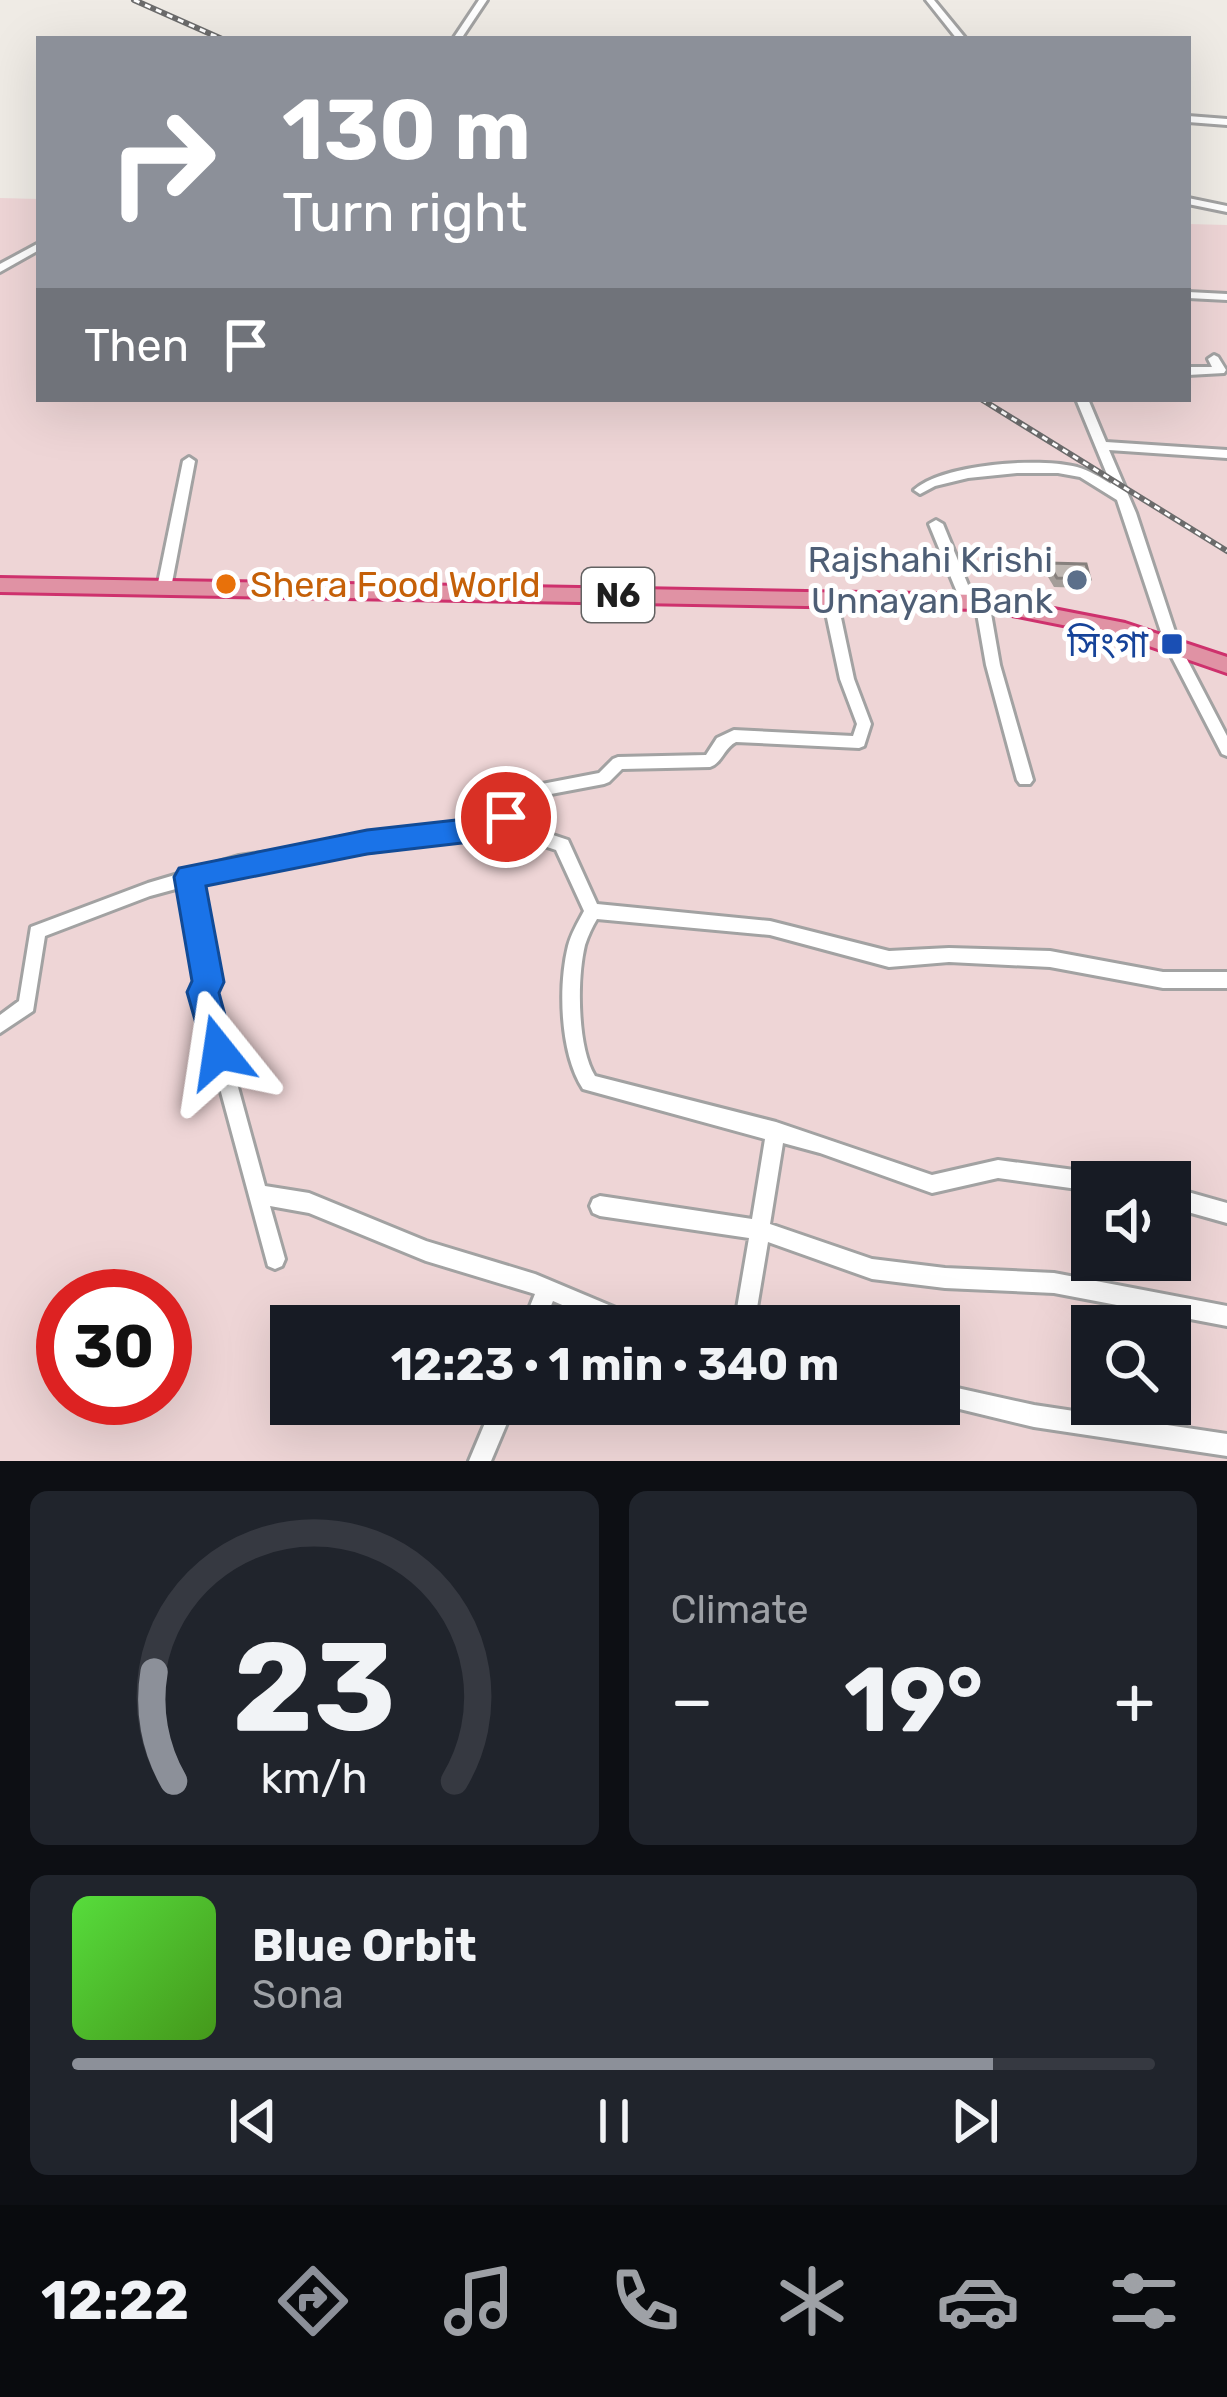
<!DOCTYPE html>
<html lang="en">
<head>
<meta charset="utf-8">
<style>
  body { margin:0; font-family:Rubik,"Noto Sans Bengali",sans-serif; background:#20242c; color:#f1f3f6; height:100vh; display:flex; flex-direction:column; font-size:45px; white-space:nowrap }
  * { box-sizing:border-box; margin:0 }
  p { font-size:39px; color:#9ea1a6 }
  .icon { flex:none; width:66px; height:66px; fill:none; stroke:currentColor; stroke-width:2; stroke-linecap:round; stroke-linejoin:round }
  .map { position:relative; height:1461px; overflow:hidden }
  .side { display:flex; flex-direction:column; gap:30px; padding:30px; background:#0d0f14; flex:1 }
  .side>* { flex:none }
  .hud { position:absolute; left:36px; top:36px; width:1155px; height:366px; border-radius:0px; box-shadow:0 12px 48px #0002; background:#8c9099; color:#fff; overflow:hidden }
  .controls { position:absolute; left:1071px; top:1161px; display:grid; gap:24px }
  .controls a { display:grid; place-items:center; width:120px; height:120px; border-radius:0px; background:#171b24; box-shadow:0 12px 48px #0002; font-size:60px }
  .speed { position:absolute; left:36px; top:1269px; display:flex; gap:24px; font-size:60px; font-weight:700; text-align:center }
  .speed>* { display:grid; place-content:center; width:156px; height:156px; border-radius:50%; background:#171b24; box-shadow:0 12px 48px #0002; line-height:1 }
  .speed .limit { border:18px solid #d22; background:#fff; color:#111 }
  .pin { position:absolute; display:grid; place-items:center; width:102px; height:102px; color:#fff; margin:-51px; border:6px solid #fff; border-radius:50%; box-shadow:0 3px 12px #0007 }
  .me { position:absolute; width:132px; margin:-66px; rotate:345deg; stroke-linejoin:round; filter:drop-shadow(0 0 9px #0008) }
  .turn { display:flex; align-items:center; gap:42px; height:252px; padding:0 48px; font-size:54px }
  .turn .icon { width:156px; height:156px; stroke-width:2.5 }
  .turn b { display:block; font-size:84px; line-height:102px }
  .then { display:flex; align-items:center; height:114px; padding:0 48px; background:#0003; gap:24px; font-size:45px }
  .big { font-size:90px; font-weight:700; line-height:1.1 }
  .side .card { flex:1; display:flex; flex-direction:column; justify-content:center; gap:18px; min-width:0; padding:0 42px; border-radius:18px; background:#20242c }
  .side .dial { align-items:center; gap:0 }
  .dial svg { height:312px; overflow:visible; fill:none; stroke:#363941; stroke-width:7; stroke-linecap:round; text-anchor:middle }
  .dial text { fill:#f1f3f6; stroke:none }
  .song { display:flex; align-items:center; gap:36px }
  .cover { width:144px; height:144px; border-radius:18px; background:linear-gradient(135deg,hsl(110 70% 55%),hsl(100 70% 35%)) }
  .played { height:12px; border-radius:6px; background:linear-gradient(90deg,#8c9099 85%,#363941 85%) }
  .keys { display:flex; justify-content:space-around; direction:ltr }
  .heat { display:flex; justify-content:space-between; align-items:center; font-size:66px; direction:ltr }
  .side .tiles { flex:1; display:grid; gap:30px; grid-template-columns:1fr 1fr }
  .card:last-child { grid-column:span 2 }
  .trip { position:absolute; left:270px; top:1305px; width:690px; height:120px; border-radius:0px; background:#171b24; box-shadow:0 12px 48px #0002; font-weight:700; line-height:120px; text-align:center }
  .tab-bar { display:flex; height:192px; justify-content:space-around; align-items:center; background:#090b0e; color:#9ea1a6 }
  .tab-bar .icon { width:84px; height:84px }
  .tab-bar .current { color:#8c9099 }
  .tab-bar b { font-size:54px; color:#f1f3f6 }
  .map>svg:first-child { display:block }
</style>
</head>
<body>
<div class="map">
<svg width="1227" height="1461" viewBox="0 0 1227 1461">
  <rect width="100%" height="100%" fill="#efebe5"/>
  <path fill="#eed5d6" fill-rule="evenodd" d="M0,198L39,199V399H1188V224L1227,225V1461H0ZM1092,1182H1170V1260H1092ZM63,1296H165V1398H63ZM291,1326H939V1404H291ZM1092,1326H1170V1404H1092Z"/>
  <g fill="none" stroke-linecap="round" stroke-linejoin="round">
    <g stroke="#a2a2a2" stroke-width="6">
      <g id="minor">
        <polygon points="479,0 487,0 461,39 453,39"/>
        <polygon points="926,0 934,0 966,39 957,39"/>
        <polygon points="1188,116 1227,119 1227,125 1188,122"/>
        <polygon points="1188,198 1227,206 1227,212 1188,204"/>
        <polygon points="39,243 39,250 0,272 0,264"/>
        <polygon points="1188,292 1227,294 1227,300 1188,298"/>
        <polygon points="1214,355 1218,357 1226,370 1224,373 1188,375 1188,367 1212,367 1208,359"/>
        <path d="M1076,399H1088L1106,442L1227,450V458L1109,450L1136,513L1179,644L1227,736V756L1222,754L1165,644L1117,500L1080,477L1058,473H1017L968,478L935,486L920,494L914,490C943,464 1039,457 1077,467C1090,471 1100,477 1111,484Z"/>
        <polygon points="189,457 195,461 171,588 164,593 157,588 183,461"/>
        <polygon points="936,520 943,524 975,602 973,606 968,607 961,602 929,524"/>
        <path d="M830,594L837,599L854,679L871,724L864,746L859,748L736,742C724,748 722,763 710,767L622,769L609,782L604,784L519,800L514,822L568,840L597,904L770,921L889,951L949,948L1050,951L1163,972H1227V988H1163L1050,967L949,962L889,967L770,935L597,919C592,927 588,936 585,945C577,978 577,1047 595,1076L776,1122L932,1175L998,1160L1097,1173L1104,1175L1107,1182H1092V1191L998,1178L932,1193L820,1153L783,1143L770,1224L872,1259L945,1268L1054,1273L1227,1306V1326L1054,1293L945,1288L872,1279L768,1242L754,1326H734L749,1238L600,1216L593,1213L590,1206L593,1199L600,1196L752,1219L765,1139L583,1089C560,1054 558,987 568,946C571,934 578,922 584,911L556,850L505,833L239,870L198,882L217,982L212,992L265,1186L309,1193L426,1241L535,1274L642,1319L645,1326H611L553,1301L542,1326H522L535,1294L426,1261L309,1213L270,1206L285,1259L282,1266L275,1269L268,1266L194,992L199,982L183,887L150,896L45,936L33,1011L0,1033V1015L19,1001L31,927L148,883L239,856L498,820L506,791L599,773L613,759L618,757L706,755L717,738L734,730L853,736L857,724L840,679L823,599Z"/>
        <polygon points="982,597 989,602 1000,665 1033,780 1030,784 1020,784 1017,780 986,665 975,602"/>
        <polygon points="1170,1187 1227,1203 1227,1223 1170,1207"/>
        <polygon points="939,1384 1034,1405 1227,1434 1227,1456 1034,1427 939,1404"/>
        <polygon points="493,1404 515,1404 491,1461 469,1461"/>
      </g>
    </g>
    <g stroke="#ce316d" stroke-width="6">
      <polygon id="highway" points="0,578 982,595 1125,623 1227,657 1227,673 1123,637 982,609 0,592"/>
    </g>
    <use href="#minor" fill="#fff" fill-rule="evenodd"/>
    <use href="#highway" fill="#e092a4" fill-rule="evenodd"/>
    <g stroke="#6c6c6c" stroke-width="6">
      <g id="rail">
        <polyline points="134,0 222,39"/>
        <polyline points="981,399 1227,551"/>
      </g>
    </g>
    <use href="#rail" stroke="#fff" stroke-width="3" stroke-dasharray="6" stroke-linecap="butt"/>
  </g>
  <polygon fill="#a49d99" points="1048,563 1090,579 1087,588 1054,587 1045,572"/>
  <polygon fill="#bfb7b2" stroke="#86807d" stroke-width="3" points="1048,563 1086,564 1090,579 1057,578"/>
  <polygon fill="#1a73e8" stroke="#114b97" stroke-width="3" points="506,805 516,808 520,817 515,834 505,838 367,854 206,886 224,982 219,993 235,1052 230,1062 219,1067 207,1062 187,992 192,981 174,877 179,868 367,830 492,816"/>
  <circle fill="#5c6f8a" stroke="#fff" stroke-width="4.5" cx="1077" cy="580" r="12"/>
  <circle fill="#e8710a" stroke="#fff" stroke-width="4.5" cx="226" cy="584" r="12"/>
  <rect fill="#1a4fb4" stroke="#fff" stroke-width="4.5" x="1160" y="632" width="24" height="24" rx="6"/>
  <g text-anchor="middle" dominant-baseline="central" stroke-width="10" stroke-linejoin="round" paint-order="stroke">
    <rect fill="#fff" stroke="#626262" stroke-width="3" x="582" y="568" width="72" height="54" rx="9"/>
    <g font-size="33" font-weight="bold" fill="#1e1e1e">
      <text x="618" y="595">N6</text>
    </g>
    <g font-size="36" fill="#4e5e75" stroke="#fff" text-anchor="end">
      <text x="1053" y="559">Rajshahi Krishi<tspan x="1053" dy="41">Unnayan Bank</tspan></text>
    </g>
    <g font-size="36" fill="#c56008" stroke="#fff" text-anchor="start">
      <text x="250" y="584">Shera Food World</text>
    </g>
    <g font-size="36" fill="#164399" stroke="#fff" text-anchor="end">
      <text x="1148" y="644">সিংগা</text>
    </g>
  </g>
</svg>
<div class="controls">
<a><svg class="icon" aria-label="sound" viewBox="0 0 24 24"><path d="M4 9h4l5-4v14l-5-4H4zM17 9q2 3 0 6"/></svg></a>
<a><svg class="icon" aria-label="search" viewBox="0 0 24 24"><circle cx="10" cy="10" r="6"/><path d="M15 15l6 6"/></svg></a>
</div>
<div class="speed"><div class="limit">30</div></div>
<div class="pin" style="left:506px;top:817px;background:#d93025"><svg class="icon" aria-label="arrive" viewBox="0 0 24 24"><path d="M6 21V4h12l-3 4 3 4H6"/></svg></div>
<svg class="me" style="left:219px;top:1052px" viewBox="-20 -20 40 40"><path d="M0-17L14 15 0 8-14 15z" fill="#1a73e8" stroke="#fff" stroke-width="4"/></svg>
<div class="trip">12:23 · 1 min · 340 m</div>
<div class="hud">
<div class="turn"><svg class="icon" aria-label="right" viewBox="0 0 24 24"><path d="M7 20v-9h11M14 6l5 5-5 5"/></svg><div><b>130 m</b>Turn right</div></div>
<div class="then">Then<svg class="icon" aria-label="arrive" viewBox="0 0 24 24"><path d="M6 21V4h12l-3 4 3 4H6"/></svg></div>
</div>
</div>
<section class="side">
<div class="tiles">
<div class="card dial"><svg viewBox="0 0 100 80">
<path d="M14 69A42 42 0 1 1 86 69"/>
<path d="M14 69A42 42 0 0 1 9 41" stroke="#8c9099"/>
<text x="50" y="56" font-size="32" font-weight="700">23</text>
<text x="50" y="72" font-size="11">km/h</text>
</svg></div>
<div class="card"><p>Climate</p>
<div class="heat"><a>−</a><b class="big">19°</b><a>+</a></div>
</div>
<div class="card">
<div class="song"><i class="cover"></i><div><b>Blue Orbit</b><p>Sona</p></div></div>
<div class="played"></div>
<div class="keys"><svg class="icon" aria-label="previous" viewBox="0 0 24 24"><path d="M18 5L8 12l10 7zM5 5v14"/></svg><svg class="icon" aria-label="pause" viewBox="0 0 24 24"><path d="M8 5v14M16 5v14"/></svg><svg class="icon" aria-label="next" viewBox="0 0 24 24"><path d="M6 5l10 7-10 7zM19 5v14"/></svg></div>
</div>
</div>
</section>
<nav class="tab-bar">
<b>12:22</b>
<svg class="icon current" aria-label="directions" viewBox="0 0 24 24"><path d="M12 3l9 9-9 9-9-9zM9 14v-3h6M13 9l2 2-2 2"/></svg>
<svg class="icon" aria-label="music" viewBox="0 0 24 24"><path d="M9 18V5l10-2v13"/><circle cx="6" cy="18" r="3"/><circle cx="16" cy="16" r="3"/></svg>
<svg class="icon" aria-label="phone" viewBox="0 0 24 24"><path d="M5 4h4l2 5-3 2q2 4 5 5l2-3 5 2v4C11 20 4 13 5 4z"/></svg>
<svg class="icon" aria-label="climate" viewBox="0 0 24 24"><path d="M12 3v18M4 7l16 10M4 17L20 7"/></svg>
<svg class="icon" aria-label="car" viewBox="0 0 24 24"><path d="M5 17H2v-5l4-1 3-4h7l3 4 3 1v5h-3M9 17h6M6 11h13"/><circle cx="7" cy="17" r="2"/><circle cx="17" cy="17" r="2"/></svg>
<svg class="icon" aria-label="filters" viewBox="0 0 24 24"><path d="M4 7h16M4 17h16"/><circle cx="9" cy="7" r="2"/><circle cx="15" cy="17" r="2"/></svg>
</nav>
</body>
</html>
